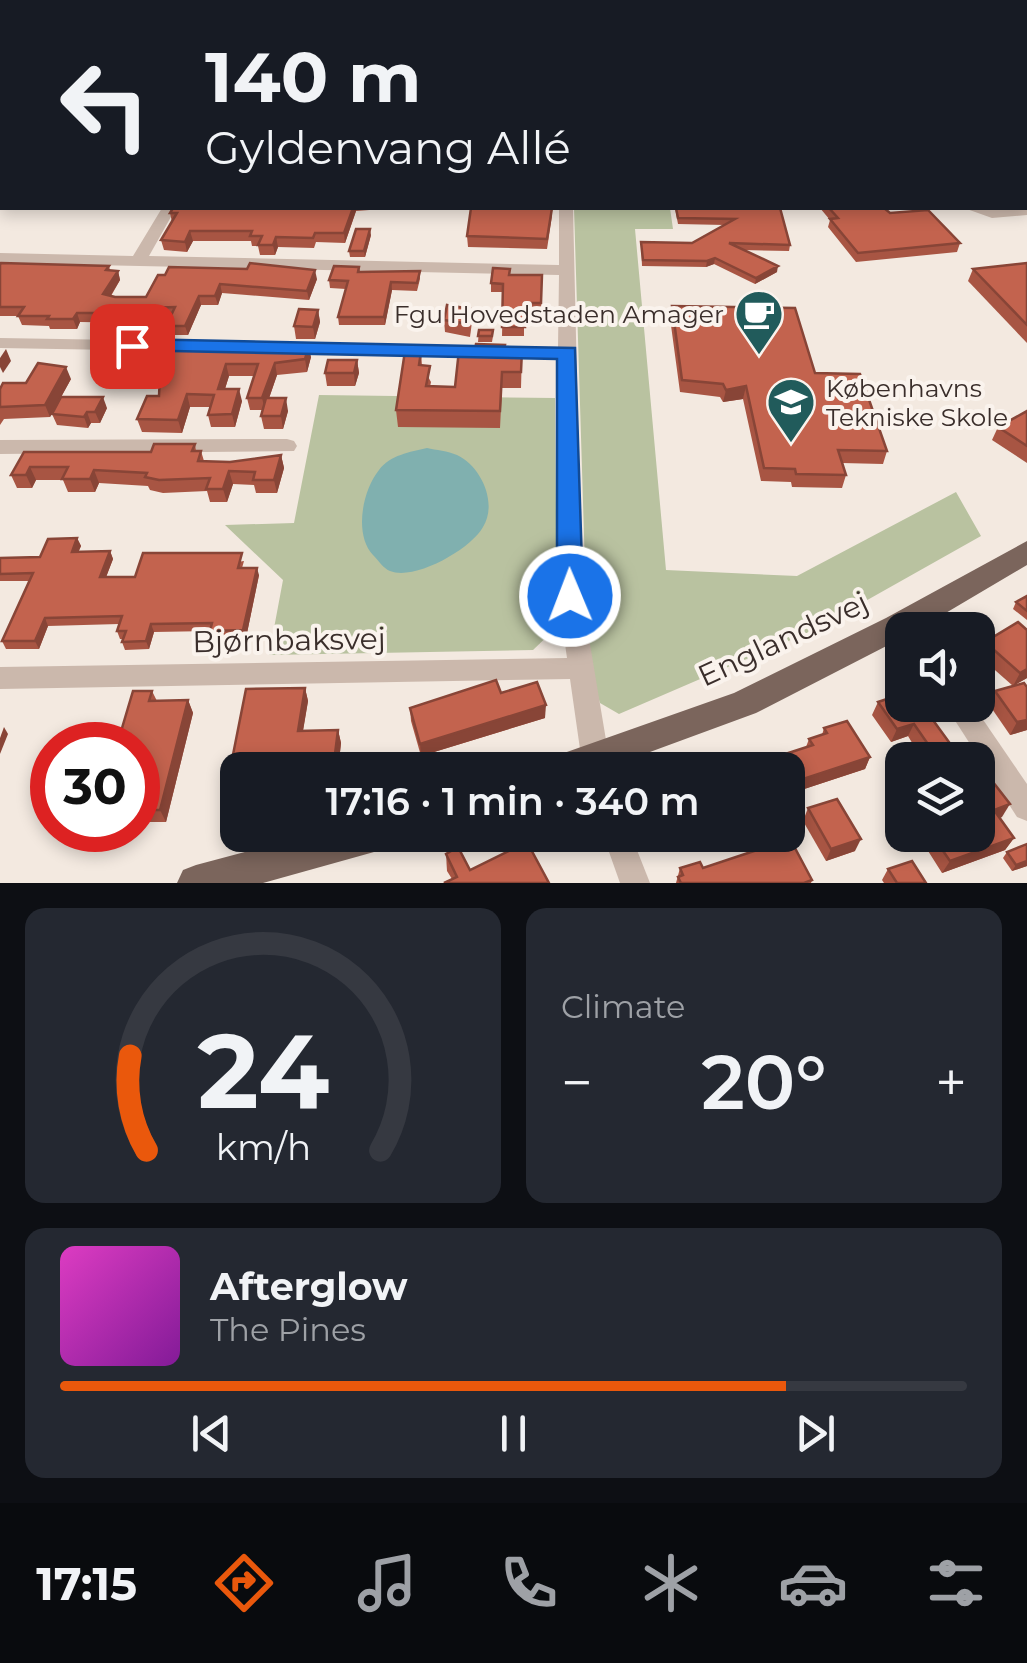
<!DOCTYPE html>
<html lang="en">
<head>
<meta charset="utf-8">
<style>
  body { margin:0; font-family:Montserrat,sans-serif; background:#242831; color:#f1f3f6; height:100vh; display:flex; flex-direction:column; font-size:38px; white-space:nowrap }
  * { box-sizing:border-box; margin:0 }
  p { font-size:32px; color:#9ea1a6 }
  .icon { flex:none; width:55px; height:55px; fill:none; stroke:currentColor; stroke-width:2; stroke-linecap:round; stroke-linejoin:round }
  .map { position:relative; height:883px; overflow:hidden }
  .side { display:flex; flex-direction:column; gap:25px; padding:25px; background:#0d0f14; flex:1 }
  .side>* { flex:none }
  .top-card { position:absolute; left:0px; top:0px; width:1028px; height:210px; box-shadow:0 5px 15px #0003; background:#171b24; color:#f1f3f6; overflow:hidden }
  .buttons { position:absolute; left:885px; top:612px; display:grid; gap:20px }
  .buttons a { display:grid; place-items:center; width:110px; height:110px; border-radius:20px; background:#171b24; box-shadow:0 5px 15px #0003; font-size:50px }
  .speed { position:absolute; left:30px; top:722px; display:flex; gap:20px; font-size:50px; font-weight:700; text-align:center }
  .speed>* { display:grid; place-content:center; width:130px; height:130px; border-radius:50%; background:#171b24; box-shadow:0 5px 15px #0003; line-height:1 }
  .speed .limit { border:15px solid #d22; background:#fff; color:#111 }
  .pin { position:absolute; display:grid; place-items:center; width:85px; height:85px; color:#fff; margin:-42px; border-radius:20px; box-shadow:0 5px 15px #0006 }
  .me { position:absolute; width:110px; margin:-55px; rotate:359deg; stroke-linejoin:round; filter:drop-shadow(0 0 8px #0008) }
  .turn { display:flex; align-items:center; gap:35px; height:210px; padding:0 40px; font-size:45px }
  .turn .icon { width:130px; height:130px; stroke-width:2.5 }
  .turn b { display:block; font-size:70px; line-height:85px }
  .big { font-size:75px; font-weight:600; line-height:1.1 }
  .side .card { flex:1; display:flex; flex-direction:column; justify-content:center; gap:15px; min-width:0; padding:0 35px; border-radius:20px; background:#242831 }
  .side .dial { align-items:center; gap:0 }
  .dial svg { height:260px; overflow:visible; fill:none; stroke:#363941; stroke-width:7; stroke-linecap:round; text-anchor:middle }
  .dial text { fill:#f1f3f6; stroke:none }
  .song { display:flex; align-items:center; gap:30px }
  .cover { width:120px; height:120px; border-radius:15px; background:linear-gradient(135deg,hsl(310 70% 55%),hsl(290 70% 35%)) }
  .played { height:10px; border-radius:5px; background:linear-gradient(90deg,#ea580c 80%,#363941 80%) }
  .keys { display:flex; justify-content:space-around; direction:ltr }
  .heat { display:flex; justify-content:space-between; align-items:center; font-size:55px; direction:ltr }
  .side .tiles { flex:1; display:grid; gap:25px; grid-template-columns:1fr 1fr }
  .card:last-child { grid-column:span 2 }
  .trip { position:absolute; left:220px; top:752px; width:585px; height:100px; border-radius:20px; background:#171b24; box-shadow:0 5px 15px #0003; font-weight:600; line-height:100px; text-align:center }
  .tab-bar { display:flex; height:160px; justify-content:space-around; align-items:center; background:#090b0e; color:#9ea1a6 }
  .tab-bar .icon { width:70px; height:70px }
  .tab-bar .selected { color:#ea580c }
  .tab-bar b { font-size:45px; color:#f1f3f6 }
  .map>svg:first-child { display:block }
</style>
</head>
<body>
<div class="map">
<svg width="1027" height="883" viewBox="0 0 1027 883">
  <rect width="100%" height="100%" fill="#f3e9e0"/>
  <g fill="#b9c2a0">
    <polygon points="574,208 670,208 673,229 635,229 666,570 797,576 956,492 981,536 814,630 619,714 600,703 588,666"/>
    <polygon points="319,395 555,398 557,627 533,650 269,655 283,580 225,525 294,523"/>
  </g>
  <path fill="#80b0af" d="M427,448C436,450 448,451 457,455C481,466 498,503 483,527C471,549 415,581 390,571C384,569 378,560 373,555C354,535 362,491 379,470C390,455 410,452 427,448Z"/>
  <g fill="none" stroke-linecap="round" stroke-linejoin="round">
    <g fill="#cbb8ac" fill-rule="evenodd">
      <polygon points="758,0 768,0 769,2 759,2"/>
      <rect x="1025" y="74" width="2" height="8"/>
      <rect x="0" y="177" width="2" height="8"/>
      <polygon points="1027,207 1027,215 992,218 964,208"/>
      <polygon points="162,208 176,208 149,256 559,265 559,208 573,208 582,596 611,770 583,770 570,679 0,689 0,667 567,658 558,596 558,358 0,348 0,338 558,347 559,275 0,263 0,253 133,256"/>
      <polygon points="287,439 294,441 297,446 294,451 0,454 0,440"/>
      <polygon points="945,705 973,705 1027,784 1027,821 1017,817"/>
      <polygon points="603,835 631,835 650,883 620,883"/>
    </g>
    <g fill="#7b655c" fill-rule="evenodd">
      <polygon points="1027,541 1027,565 917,630 902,630 902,638 756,713 601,770 542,770 547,759 734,693 886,618"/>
      <polygon points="308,835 392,835 387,847 374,852 263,883 177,883 183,870 196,865"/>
    </g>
  </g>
  <g fill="#a85543">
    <polygon points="173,208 396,208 356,211 345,243 316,242 314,248 278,247 275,255 260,255 258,246 252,246 251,241 193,241 187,252 164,250 161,240 172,222 170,213"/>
    <polygon points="675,208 780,208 790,245 789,251 743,250 777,272 755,284 714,264 706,267 642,266 641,242 692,243 725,225 678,224"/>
    <polygon points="820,208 884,208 890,213 960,243 957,252 856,262 828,227 830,220"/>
    <polygon points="552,216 547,249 468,247 467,236"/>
    <polygon points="371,235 365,257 350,257 349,251"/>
    <polygon points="1027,263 1027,343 968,281 973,269"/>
    <polygon points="0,265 109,266 110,270 118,271 120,280 111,296 115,297 146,297 158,275 317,279 309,300 222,293 218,305 201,305 188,335 169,335 166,326 171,317 144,317 141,323 80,322 77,329 50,329 49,326 22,325 18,316 0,316"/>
    <polygon points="359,267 360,272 420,271 420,279 417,291 392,290 385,325 339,325 338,317 346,289 330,288 329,280"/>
    <polygon points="509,275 542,275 541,312 524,312 524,336 502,336 503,292 491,292 491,283"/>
    <polygon points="672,306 815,373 887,451 883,464 842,463 846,475 842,488 792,487 791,482 761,481 743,399 723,402 720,397 680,392 670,318"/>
    <polygon points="318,310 320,322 315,339 296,339 294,326"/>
    <polygon points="444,320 472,322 470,337 445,332"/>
    <polygon points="479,330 493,336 492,342 478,342"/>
    <polygon points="123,348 311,357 307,372 277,375 269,398 288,411 283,429 264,429 261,416 263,410 250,410 247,398 254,376 229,376 225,389 242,401 235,427 211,427 208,415 210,407 190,407 182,433 142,432 137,419 159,396 160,387 122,386 101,366 97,354"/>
    <polygon points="504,350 522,350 521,388 502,388 500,428 398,427 396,410 421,352 422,366 431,382 430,387 455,387"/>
    <polygon points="357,360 359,373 355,386 327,386 325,373"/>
    <polygon points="71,379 50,417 4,419 0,425 0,389 26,383"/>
    <polygon points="107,408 100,423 91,423 88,428 57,425 52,414"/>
    <polygon points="1027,411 1027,463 992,440 998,427"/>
    <polygon points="195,444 196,451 201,451 204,461 230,462 281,455 284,468 277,493 256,493 254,485 233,484 227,502 210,502 207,491 163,493 150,490 148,486 99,483 95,492 68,492 63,480 36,480 32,488 17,488 11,475 24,452 151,452"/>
    <polygon points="77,538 81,546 78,552 110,551 113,559 106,577 135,577 244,561 242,568 259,575 246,638 213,639 211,631 154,632 149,649 125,650 122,642 123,639 120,639 117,631 119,624 48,626 39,649 6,649 2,641 29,581 0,581 0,558 40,557"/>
    <polygon points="1027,596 1027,620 1013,609 1016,602"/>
    <polygon points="985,642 1027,678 1013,686 978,655"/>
    <polygon points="305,688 308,701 303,730 338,730 341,743 338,770 238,770 238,793 232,793 228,780 246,689"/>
    <polygon points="152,691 157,701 188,700 193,713 166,822 138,822 138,745"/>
    <polygon points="995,691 1027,730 1010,735 988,703"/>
    <polygon points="501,693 545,718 421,756 411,721 410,708"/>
    <polygon points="878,702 954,749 948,760 902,760 902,797 886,772 892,759 917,751 908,736 891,742 872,715"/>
    <polygon points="824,728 870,757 865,769 789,794 788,791 788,770 775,770 774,768 779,756 806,747 809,739 822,735"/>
    <polygon points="978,787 1002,817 999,818 1014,838 1005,850 942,873 918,835 978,835"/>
    <polygon points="808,808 855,851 826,861 803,821"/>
    <polygon points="765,835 788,835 812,880 811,883 676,883 680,868 703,868 756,851 757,845 763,843"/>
    <polygon points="1007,852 1027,866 1012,871 1003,858"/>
    <polygon points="446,854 470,870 452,879 447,871"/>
    <polygon points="888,869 926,883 884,883 882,880"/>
  </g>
  <g fill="#884537">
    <polygon points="353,208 356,208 356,211 345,243 344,233"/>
    <polygon points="370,229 371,235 365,257 364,251"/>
    <polygon points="190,231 193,241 187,252 185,242"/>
    <polygon points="276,237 278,247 275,255 273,245"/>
    <polygon points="715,258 714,264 706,267 707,261"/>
    <polygon points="778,266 777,272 755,284 756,278"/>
    <polygon points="315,270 317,279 309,300 307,291"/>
    <polygon points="118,271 120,280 106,303 103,294"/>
    <polygon points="391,282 392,290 385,325 384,317"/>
    <polygon points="220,284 222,293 218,305 215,296"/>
    <polygon points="199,296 201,305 188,335 185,326"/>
    <polygon points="142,308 144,317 141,323 138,313"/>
    <polygon points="318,310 320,322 315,339 313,327"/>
    <polygon points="77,313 80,322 77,329 73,319"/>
    <polygon points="309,345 311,357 307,372 305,359"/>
    <polygon points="6,349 11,361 3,373 0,367 0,358"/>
    <polygon points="357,360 359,373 355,386 354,373"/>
    <polygon points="275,363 277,375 265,410 262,398"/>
    <polygon points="226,364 229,376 221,401 218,389"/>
    <polygon points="66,367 71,379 50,417 45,405"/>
    <polygon points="746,386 743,399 723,402 726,390"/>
    <polygon points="239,389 242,401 235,427 232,414"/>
    <polygon points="187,394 190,407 182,433 178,420"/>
    <polygon points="103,397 107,408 100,423 95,412"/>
    <polygon points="286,398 288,411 283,429 281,416"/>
    <polygon points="87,412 91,423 88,428 84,417"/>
    <polygon points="281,455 284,468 277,493 274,480"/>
    <polygon points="30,467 36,480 32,488 26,475"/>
    <polygon points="94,470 99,483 95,492 90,479"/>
    <polygon points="229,471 233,484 227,502 223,489"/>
    <polygon points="77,538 81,546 75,560 72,552"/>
    <polygon points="110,551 113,559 103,585 100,577"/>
    <polygon points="257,568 259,575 246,638 243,630"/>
    <polygon points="45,618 48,626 39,649 35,641"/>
    <polygon points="151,624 154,632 149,649 146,641"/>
    <polygon points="1027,669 1027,678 1013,686 1020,673"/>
    <polygon points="305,688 308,701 301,743 298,731"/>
    <polygon points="188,700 193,713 166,822 160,810"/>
    <polygon points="546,705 545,718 421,756 420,744"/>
    <polygon points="1027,720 1027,730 1010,735 1017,722"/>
    <polygon points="914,724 908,736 891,742 897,729"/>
    <polygon points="4,727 8,734 0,754 0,738"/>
    <polygon points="338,730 341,743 338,770 336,770 334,762"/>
    <polygon points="954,749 948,760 932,760 935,754"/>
    <polygon points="870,757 865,769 789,794 794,782"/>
    <polygon points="1010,804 1002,817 986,822 994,810"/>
    <polygon points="1014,838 1005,850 942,873 950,861"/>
    <polygon points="861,839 855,851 826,861 831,849"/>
    <polygon points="1027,861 1027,866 1012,871 1016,865"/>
  </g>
  <g fill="#c3634e" stroke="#884537" stroke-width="2.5">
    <polygon points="0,0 145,0 143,2 2,2 2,29 0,31"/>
    <polygon points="236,0 428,0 428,2 235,2"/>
    <rect x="471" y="0" width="79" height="2"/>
    <polygon points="628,0 750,0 752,2 629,2"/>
    <polygon points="791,0 859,0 860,2 792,2"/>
    <polygon points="897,0 924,0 925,2 898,2"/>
    <polygon points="1025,15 1025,18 1027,17 1027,37 1025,37"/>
    <polygon points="0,39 2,39 2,152 0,152 1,98 0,98"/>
    <polygon points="1025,84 1027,84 1027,160 1025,161"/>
    <polygon points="173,208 353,208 344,233 315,233 313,238 276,237 273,245 258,245 262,236 250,236 252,231 190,231 185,242 161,240 177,213 170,213"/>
    <polygon points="471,208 552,208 547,239 467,236"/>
    <polygon points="676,208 780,208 790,245 729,243 778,266 756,278 715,258 707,261 643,260 641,242 692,243 735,219 678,218"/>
    <polygon points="829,208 884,208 890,213 928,210 960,243 858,253 830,219 838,218"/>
    <polygon points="356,229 370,229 364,251 349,251"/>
    <polygon points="1,263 109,266 106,270 118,271 103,294 115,297 146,297 158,275 165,275 169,267 247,269 250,263 315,270 307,291 220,284 215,296 199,296 185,326 166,326 175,307 142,308 138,313 77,313 73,319 47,319 49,316 18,316 24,307 0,307 0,265"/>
    <polygon points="1027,263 1027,325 973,269"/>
    <polygon points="334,266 359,267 358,272 420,271 417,283 391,282 384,317 338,317 348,281 329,280"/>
    <polygon points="493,268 510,269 509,275 542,275 541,303 524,303 525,327 502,327 503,284 491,283"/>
    <polygon points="447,305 471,309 469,324 444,320"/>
    <polygon points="672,306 795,308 815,373 860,374 887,451 838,450 846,475 796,474 795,469 764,468 746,386 726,390 723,384 682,380"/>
    <polygon points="299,309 318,310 313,327 294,326"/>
    <polygon points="479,330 493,330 492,336 478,336"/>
    <polygon points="103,342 121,342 118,347 261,352 262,349 309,345 305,359 275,363 262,398 247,398 258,364 226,364 218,389 239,389 232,414 208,415 214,395 187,394 178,420 137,419 147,396 159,396 160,375 117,373 97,354"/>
    <polygon points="476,344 505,345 504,350 522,350 521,372 502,372 500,411 396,410 405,351 421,352 419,365 430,366 426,386 455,387 459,350 475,350"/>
    <polygon points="328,360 357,360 354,373 325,373"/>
    <polygon points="38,363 66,367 45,405 0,407 0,389 3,383 26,383"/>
    <polygon points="61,397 103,397 95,412 87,412 84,417 52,414"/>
    <polygon points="266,398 286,398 281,416 261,416"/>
    <polygon points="1027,411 1027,446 998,427"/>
    <polygon points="154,444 195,444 192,451 201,451 198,461 230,462 281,455 274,480 253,480 255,472 229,471 223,489 206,489 210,478 159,480 145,477 147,473 94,470 90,479 62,479 68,467 30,467 26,475 11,475 24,452 151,452"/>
    <polygon points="77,538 72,552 110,551 100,577 135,577 143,553 242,553 238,568 257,568 243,630 210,631 212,623 151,624 146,641 122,642 126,631 117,631 122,616 45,618 35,641 2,641 33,573 0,574 0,558 40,557 48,539"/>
    <polygon points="1027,596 1027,611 1016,602"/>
    <polygon points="1018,622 1027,630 1027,669 1020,673 985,642"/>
    <polygon points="496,680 501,693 537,682 546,705 420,744 410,708"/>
    <polygon points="1024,683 1027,687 1027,720 1017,722 995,691"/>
    <polygon points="305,688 298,731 338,730 334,762 293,762 291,770 238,770 238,780 228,780 246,689"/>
    <polygon points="133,691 152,691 149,701 188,700 160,810 138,810 138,745 117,745"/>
    <polygon points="902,694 902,705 922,705 954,749 935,754 939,760 902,760 902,775 892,759 930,747 914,724 897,729 878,702"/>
    <polygon points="847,721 870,757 794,782 779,756 813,745 809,739 827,733 824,728"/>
    <polygon points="993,782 1010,804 994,810 1014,838 950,861 932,835 978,835 978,787"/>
    <polygon points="837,799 861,839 831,849 808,808"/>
    <polygon points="766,835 788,835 812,880 804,883 681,883 678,877 683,875 680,868 700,862 703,868 760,849 757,845 770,841"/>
    <polygon points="527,842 549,883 444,883 457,877 446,854 458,847 470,870"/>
    <polygon points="1027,844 1027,861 1016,865 1007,852"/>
    <polygon points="912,861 926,883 897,883 888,869"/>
  </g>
  <polygon fill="#1a73e8" stroke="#114b97" stroke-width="2.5" points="132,339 575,348 583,596 579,604 570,607 561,604 557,596 557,359 125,350 122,346"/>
  <defs>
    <g id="cafe-pin" transform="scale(2.5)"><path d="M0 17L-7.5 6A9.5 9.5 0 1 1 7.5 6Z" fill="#215b5b" stroke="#faf3ed"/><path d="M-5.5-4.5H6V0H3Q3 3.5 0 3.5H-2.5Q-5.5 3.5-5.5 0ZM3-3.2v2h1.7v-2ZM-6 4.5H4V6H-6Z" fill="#fff"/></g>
    <g id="university-pin" transform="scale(2.5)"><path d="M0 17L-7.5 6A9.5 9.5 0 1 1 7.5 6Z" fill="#215b5b" stroke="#faf3ed"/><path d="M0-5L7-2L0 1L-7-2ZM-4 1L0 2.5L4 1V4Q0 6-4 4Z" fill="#fff"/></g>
  </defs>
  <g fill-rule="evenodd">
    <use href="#cafe-pin" x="759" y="314"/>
    <use href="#university-pin" x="791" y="402"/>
  </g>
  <g text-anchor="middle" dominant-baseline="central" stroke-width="8" stroke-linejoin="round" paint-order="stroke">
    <g font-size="25" fill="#3a2e2b" stroke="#faf3ed" text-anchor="end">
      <text x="724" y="314">Fgu Hovedstaden Amager</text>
      <text x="826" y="388" text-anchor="start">Københavns<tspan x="826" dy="29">Tekniske Skole</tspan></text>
    </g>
    <g font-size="30" fill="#3a2e2b" stroke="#faf3ed">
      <text transform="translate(783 639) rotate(-25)">Englandsvej</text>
      <text transform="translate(289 640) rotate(-1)">Bjørnbaksvej</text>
    </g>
  </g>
</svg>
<div class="buttons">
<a><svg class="icon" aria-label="sound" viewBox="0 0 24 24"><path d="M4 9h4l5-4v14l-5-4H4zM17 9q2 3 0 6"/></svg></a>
<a><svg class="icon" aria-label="layers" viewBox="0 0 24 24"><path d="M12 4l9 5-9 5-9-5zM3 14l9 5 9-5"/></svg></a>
</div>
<div class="speed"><div class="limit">30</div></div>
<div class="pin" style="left:132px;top:346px;background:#d93025"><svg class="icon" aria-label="arrive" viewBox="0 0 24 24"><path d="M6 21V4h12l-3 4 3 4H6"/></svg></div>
<svg class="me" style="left:570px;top:596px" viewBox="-20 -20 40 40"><circle r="17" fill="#1a73e8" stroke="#fff" stroke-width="3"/><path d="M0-11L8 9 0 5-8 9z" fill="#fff"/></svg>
<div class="trip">17:16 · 1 min · 340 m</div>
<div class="top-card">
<div class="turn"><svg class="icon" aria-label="left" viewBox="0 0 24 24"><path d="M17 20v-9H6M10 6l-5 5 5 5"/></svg><div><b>140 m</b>Gyldenvang Allé</div></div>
</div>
</div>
<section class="side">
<div class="tiles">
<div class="card dial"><svg viewBox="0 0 100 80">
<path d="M14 69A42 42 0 1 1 86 69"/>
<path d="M14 69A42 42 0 0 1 9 40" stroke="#ea580c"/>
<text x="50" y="56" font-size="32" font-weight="700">24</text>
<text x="50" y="72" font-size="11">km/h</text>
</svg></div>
<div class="card"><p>Climate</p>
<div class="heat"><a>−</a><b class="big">20°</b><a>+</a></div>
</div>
<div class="card">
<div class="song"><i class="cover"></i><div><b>Afterglow</b><p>The Pines</p></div></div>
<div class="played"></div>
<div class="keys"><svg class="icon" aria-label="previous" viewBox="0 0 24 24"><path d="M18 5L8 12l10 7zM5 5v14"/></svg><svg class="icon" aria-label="pause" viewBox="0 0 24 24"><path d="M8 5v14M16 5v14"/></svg><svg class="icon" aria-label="next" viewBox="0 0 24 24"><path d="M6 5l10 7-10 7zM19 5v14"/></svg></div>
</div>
</div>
</section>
<nav class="tab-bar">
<b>17:15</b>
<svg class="icon selected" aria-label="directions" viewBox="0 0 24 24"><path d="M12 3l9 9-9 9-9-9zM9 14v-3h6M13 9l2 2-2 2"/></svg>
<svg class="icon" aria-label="music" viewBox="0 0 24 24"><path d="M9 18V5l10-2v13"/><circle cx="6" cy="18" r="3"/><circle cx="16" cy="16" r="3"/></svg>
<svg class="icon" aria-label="phone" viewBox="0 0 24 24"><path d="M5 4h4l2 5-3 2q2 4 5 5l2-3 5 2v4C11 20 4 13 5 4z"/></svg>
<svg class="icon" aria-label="climate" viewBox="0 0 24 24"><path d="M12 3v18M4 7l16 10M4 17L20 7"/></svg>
<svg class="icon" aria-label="car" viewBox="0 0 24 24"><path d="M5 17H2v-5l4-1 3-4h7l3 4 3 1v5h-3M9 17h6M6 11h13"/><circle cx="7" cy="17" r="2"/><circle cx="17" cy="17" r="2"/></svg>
<svg class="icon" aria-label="filters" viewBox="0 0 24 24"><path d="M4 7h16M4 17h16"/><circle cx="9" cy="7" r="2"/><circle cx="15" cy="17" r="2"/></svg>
</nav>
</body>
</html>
